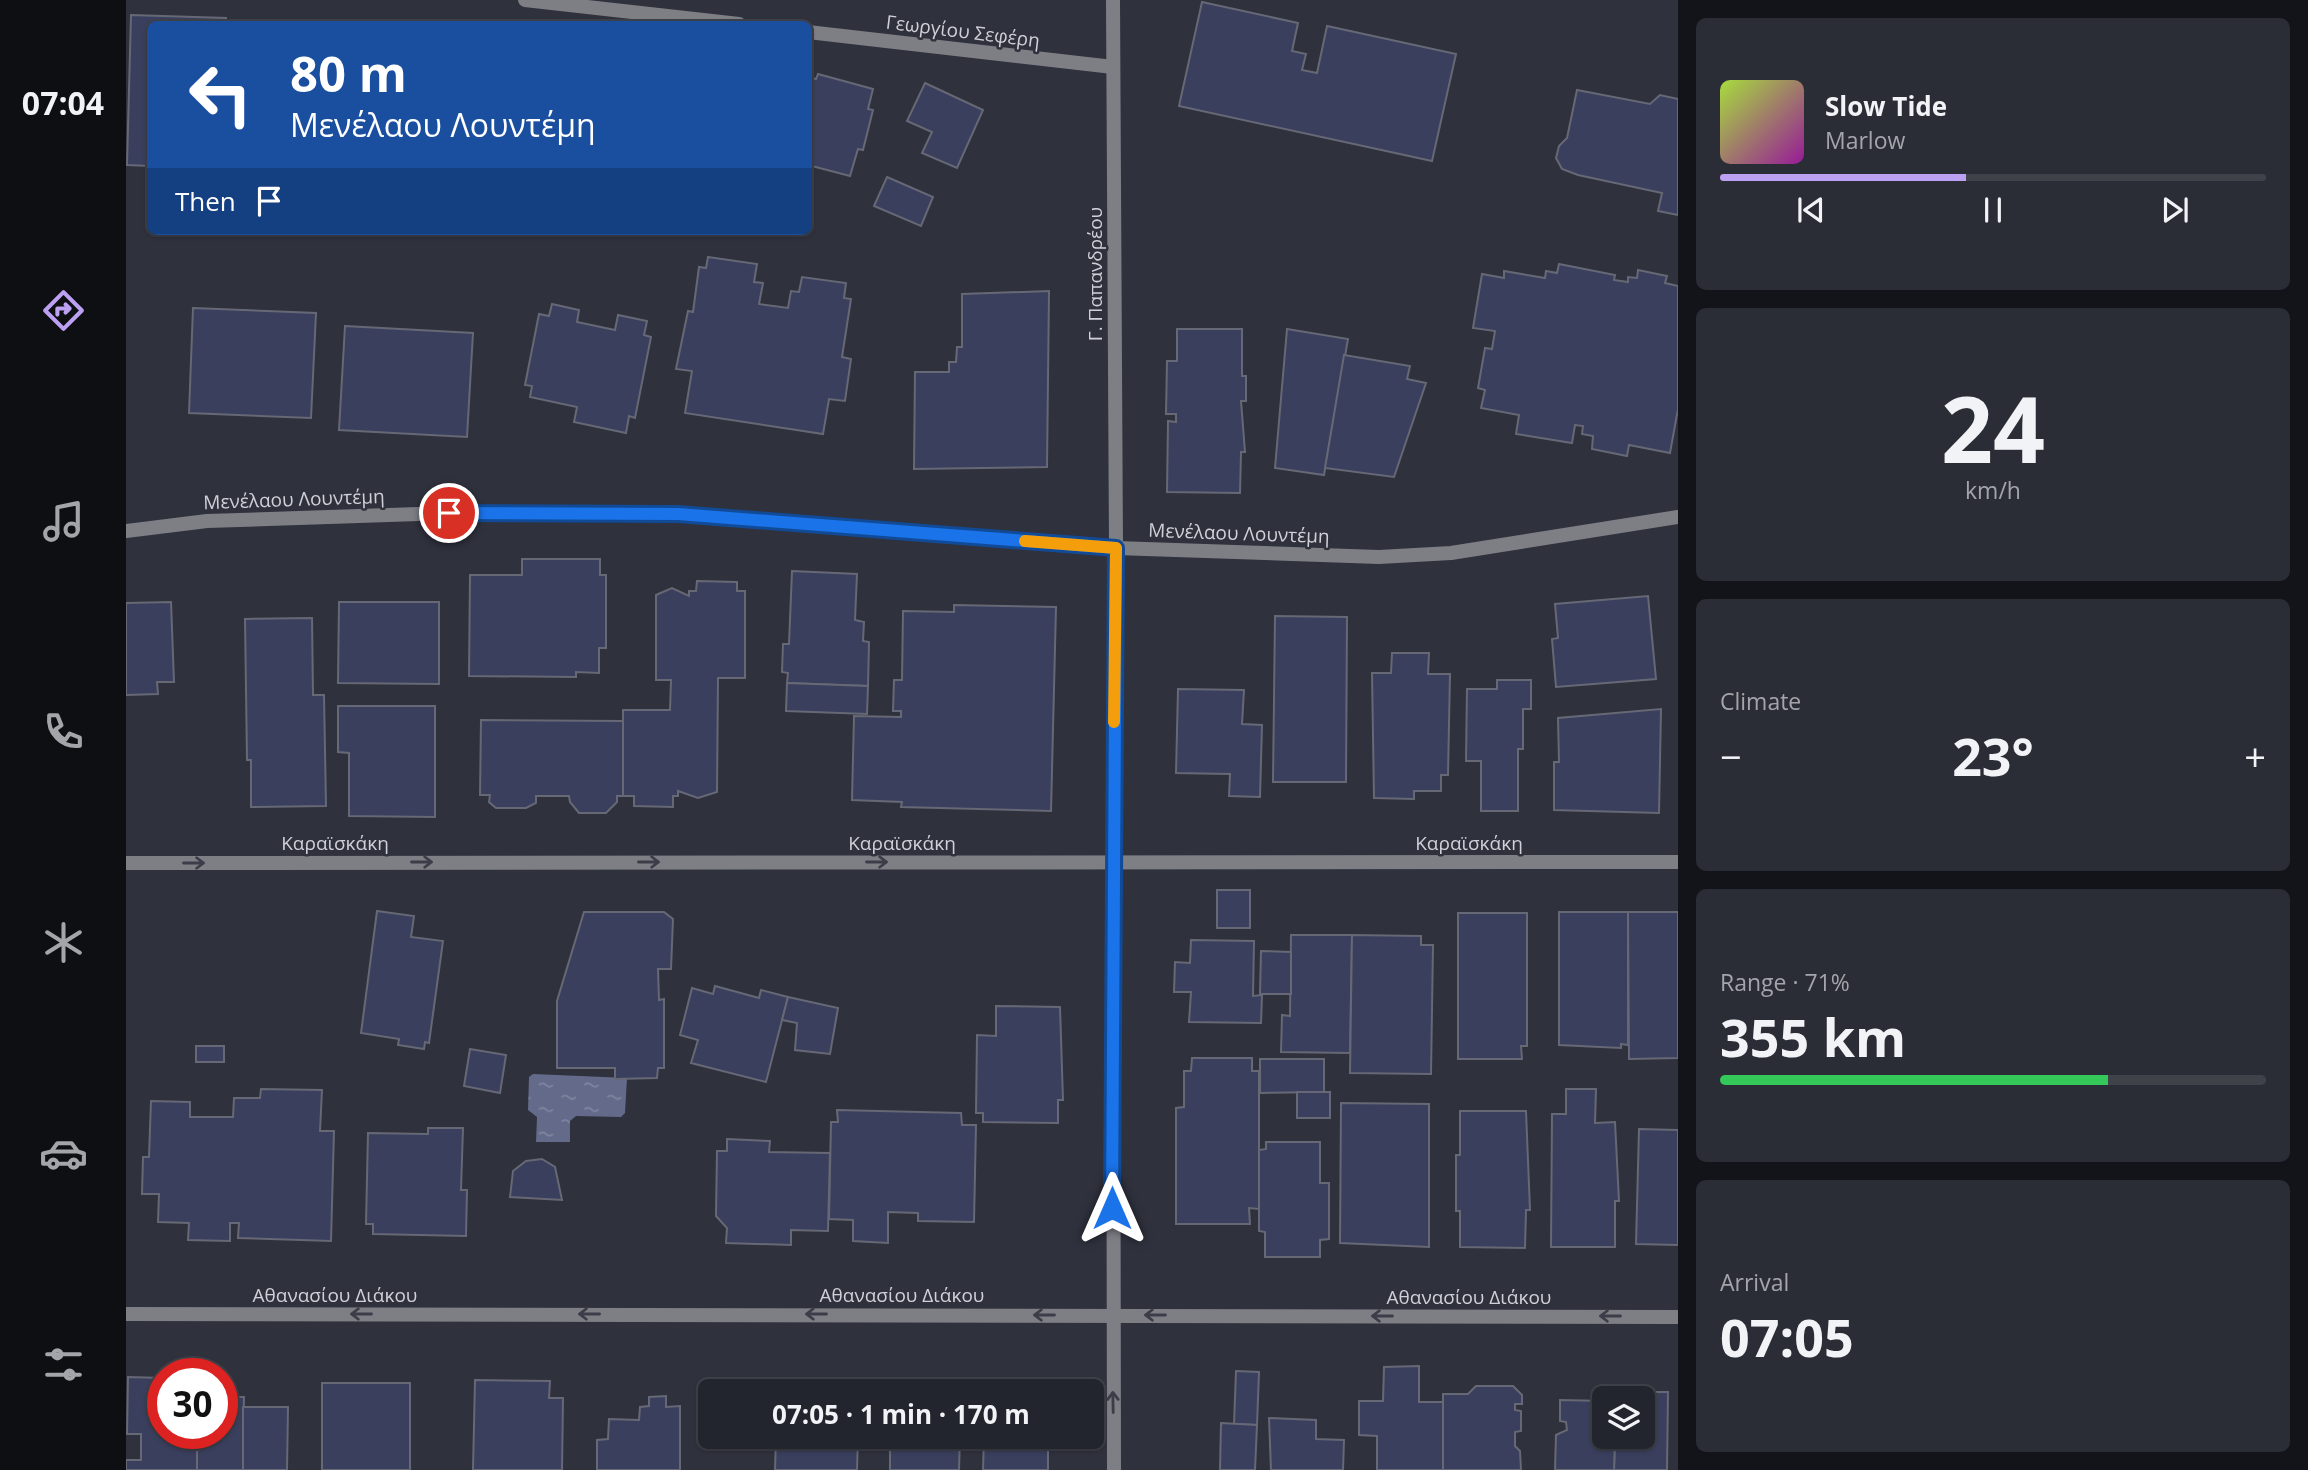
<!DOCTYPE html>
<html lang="en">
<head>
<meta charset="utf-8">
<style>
  body { margin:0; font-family:"Open Sans",sans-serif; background:#2b2d36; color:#f1f3f6; height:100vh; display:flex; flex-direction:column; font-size:26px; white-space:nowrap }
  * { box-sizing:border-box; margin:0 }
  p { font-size:23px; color:#a3a5aa }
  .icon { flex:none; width:38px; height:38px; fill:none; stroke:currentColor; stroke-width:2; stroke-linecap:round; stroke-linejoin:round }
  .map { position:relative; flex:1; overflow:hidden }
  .details { display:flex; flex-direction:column; gap:18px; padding:18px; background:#131419; width:630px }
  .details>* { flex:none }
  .top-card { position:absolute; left:21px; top:21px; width:665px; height:214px; border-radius:10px; box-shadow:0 2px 5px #0004,0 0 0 2px #40424a; background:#1a4fa0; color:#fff; overflow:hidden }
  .fabs { position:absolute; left:1466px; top:1386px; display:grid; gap:14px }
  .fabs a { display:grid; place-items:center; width:63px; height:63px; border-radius:10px; background:#23252e; box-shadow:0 2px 5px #0004,0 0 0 2px #40424a; font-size:35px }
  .speed { position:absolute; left:21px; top:1358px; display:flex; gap:14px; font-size:35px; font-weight:700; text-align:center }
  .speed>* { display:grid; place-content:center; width:91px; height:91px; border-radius:50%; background:#23252e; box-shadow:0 2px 5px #0004,0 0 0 2px #40424a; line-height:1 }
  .speed .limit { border:10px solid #d22; background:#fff; color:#111 }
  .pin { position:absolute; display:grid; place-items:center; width:60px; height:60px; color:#fff; margin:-30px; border:4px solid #fff; border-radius:50%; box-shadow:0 2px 7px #0007 }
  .me { position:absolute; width:77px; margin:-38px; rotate:0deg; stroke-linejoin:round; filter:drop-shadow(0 0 5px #0008) }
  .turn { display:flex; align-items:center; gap:24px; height:147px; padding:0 28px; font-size:32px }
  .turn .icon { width:91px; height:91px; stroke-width:2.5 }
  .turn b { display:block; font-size:49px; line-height:60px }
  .then { display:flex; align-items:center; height:66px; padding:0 28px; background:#0003; gap:14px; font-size:26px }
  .big { font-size:52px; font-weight:700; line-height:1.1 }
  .details .tile { flex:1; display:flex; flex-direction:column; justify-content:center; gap:10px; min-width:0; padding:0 24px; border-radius:10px; background:#2b2d36 }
  .details .dial { align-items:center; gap:0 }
  .dial b { font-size:91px; line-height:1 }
  .song { display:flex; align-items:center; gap:21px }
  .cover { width:84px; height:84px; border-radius:10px; background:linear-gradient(135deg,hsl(80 70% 55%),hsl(300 70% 35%)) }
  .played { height:7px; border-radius:4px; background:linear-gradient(90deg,#bca0f2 45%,#40424a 45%) }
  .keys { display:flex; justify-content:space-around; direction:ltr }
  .heat { display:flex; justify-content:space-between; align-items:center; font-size:38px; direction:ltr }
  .charge { height:10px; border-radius:5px; background:linear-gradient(90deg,#34c759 71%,#40424a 0) }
  .trip { position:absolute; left:572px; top:1379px; width:406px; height:70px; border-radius:10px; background:#23252e; box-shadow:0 2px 5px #0004,0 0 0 2px #40424a; font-weight:700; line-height:70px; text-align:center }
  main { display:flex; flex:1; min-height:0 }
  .dock { display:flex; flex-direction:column; width:126px; justify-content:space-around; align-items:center; background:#0e0f12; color:#a3a5aa }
  .dock .icon { width:49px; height:49px }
  .dock .on { color:#bca0f2 }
  .dock b { font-size:32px; color:#f1f3f6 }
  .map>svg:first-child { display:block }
</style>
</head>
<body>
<main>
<nav class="dock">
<b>07:04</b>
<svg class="icon on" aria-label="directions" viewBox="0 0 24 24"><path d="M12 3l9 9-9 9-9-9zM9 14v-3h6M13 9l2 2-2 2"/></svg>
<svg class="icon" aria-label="music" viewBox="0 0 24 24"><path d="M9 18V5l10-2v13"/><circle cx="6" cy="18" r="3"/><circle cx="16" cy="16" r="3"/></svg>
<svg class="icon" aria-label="phone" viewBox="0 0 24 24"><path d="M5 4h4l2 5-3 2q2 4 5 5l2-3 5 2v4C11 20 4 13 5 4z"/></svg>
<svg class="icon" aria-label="climate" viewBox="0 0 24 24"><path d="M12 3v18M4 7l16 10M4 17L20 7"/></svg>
<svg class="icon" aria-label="car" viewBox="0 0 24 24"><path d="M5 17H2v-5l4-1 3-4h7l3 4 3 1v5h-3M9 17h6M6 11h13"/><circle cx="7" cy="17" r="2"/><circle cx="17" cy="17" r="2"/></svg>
<svg class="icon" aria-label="filters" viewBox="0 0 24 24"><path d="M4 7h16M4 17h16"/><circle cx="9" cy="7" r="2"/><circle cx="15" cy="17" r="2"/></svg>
</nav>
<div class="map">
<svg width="1552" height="1470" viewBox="0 0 1552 1470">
  <defs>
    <pattern id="water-ripples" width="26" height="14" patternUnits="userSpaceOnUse" patternTransform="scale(1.75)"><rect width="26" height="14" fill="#646a8a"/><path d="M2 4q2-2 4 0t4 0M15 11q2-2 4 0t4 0" fill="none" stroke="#80859f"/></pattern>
  </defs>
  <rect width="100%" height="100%" fill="#2f313d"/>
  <polygon fill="url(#water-ripples)" points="407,1074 501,1078 499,1113 495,1117 450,1116 444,1121 444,1142 410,1142 411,1117 402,1110 403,1077"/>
  <g fill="#3a3f5d" stroke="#666875" stroke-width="2">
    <polygon points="1076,2 1172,23 1166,51 1180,54 1176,70 1191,73 1201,26 1330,54 1306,161 1053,106"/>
    <polygon points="5,15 100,18 100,24 24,24 24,166 1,165"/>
    <polygon points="692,74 747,89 742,109 747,110 737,150 732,149 724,176 682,165 682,77 690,79"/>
    <polygon points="799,83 857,110 831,168 796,153 806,132 781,121"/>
    <polygon points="1451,90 1524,104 1534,95 1552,99 1552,215 1532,211 1536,193 1452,175 1436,169 1430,158 1433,146 1441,138"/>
    <polygon points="761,177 807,197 795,226 748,206"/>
    <polygon points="582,257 631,264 628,282 637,283 633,304 662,308 665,291 673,292 676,277 720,283 718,298 725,299 716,357 725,359 719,401 703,399 697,434 559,413 566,371 550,369 562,311 567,312 573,267 580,268"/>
    <polygon points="1433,264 1489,275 1488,280 1502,282 1502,277 1511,278 1512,270 1541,276 1539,283 1552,286 1552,409 1544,453 1503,445 1501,456 1466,449 1467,436 1456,434 1457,426 1449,425 1446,443 1390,434 1393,415 1355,408 1359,390 1352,388 1359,348 1366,349 1369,331 1347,328 1356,274 1378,278 1378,271 1419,278 1420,271 1431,273"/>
    <polygon points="923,291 921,467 788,469 789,372 823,372 823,362 830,362 831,347 836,347 836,294"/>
    <polygon points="426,304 453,310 451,322 489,330 492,315 521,321 518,335 525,337 509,418 503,416 500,433 448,422 451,407 404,397 406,386 399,385 413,314 423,316"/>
    <polygon points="67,308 190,313 185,418 63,413"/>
    <polygon points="219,326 347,333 341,437 213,430"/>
    <polygon points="1051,329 1116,329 1116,376 1120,376 1120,401 1115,401 1119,452 1115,452 1114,493 1041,492 1042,421 1050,422 1050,414 1040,414 1041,361 1051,361"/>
    <polygon points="1161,329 1222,339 1198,475 1149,468"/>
    <polygon points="1218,355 1284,366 1281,379 1300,383 1268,477 1199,468"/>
    <polygon points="396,559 474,559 474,575 480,575 480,648 473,648 473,673 450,672 450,677 343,676 344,575 396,575"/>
    <polygon points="666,571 731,574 729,620 738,622 737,641 743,642 742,686 661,683 662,673 656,672 657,644 663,644"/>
    <polygon points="571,581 611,582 611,591 619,591 619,678 592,678 591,792 572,798 552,791 552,796 547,796 547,807 508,806 508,796 497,796 497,710 544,710 545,680 530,680 530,595 546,588 563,596 563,591 570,591"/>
    <polygon points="1522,596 1530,679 1430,687 1426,639 1432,638 1429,604"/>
    <polygon points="45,602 48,682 31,682 32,694 0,695 0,603"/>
    <polygon points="213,602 313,602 313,684 212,683"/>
    <polygon points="828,605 930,607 925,811 775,807 776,802 726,800 728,716 775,717 775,711 767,711 768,680 776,680 777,611 828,612"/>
    <polygon points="1149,616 1221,617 1220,782 1147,782"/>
    <polygon points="186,618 187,695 198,695 200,806 125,807 125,760 121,760 119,619"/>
    <polygon points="1266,653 1303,653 1302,674 1324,674 1322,775 1315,775 1315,791 1288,791 1288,799 1248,798 1246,673 1265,673"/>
    <polygon points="1371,680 1405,680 1405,709 1397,709 1397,749 1392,749 1392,811 1355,811 1355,761 1340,761 1341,689 1371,689"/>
    <polygon points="661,683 742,686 741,714 660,711"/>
    <polygon points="1052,689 1118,690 1116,724 1136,725 1134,797 1103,796 1104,774 1050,773"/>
    <polygon points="212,706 309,706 309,817 223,816 223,753 212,752"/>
    <polygon points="1535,709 1533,813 1428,810 1428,762 1433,762 1432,718"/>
    <polygon points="355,720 497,721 497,796 491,796 491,802 480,813 453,813 444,802 443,796 410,796 410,803 400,808 370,808 363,802 364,795 354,795"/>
    <rect x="1091" y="890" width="33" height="38"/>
    <polygon points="251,911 288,916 285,937 317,941 303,1043 299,1042 298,1049 272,1045 273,1039 235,1033"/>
    <polygon points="458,912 538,912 547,919 545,969 532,969 533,1000 538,999 538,1068 532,1068 531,1078 489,1079 489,1068 431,1068 431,1001"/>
    <polygon points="1433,912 1502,912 1502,1045 1495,1044 1495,1048 1433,1045"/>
    <polygon points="1502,912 1552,912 1552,1058 1503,1059"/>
    <polygon points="1332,913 1401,913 1401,1046 1395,1046 1396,1059 1332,1059"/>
    <polygon points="1165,935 1226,935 1224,1053 1155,1052 1156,1015 1164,1016"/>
    <polygon points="1226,935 1295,936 1295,945 1307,945 1305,1074 1224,1073"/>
    <polygon points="1065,940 1128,941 1127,996 1136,995 1135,1023 1063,1022 1065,992 1048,992 1049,962 1064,963"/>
    <polygon points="1135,951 1165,952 1165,994 1134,994"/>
    <polygon points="589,986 633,998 635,990 662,997 640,1082 565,1063 572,1040 554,1035 566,988 587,994"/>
    <polygon points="662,997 712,1008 704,1054 669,1050 671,1023 656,1020"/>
    <polygon points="870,1006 934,1007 937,1100 932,1100 932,1123 857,1122 857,1113 850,1113 851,1035 870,1036"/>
    <rect x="70" y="1046" width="28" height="16"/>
    <polygon points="344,1049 380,1055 374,1093 338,1086"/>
    <polygon points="1066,1058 1126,1058 1126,1071 1133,1071 1133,1209 1123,1208 1124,1224 1050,1224 1050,1108 1058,1107 1058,1071 1065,1071"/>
    <polygon points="1134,1059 1198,1059 1198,1092 1134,1093"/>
    <polygon points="135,1089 196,1090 194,1131 208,1131 205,1241 112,1238 113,1223 104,1223 104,1241 62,1240 63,1223 32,1222 33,1194 16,1194 17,1157 23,1157 25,1101 64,1102 64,1117 107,1117 108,1098 134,1098"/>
    <polygon points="1440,1089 1470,1089 1469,1123 1489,1122 1493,1201 1489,1201 1489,1247 1425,1247 1426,1114 1440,1114"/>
    <rect x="1171" y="1092" width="33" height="26"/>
    <polygon points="1215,1103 1303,1104 1303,1247 1214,1243"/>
    <polygon points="711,1110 835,1113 836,1125 850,1125 848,1222 792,1221 792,1213 762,1212 762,1243 727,1241 727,1220 703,1219 705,1122 712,1122"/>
    <polygon points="1334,1111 1400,1111 1404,1210 1400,1210 1399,1248 1334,1247 1334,1211 1330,1211 1330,1155 1334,1155"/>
    <polygon points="302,1128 337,1128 335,1190 341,1190 340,1236 247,1234 247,1224 240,1224 242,1133 302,1134"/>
    <polygon points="1513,1129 1552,1130 1552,1245 1510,1244"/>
    <polygon points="601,1139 644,1141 643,1152 704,1153 702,1231 665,1230 665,1245 600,1243 601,1228 590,1216 591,1151 601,1151"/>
    <polygon points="1140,1142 1194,1142 1194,1183 1203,1183 1203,1239 1194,1240 1194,1257 1139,1257 1139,1232 1133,1231 1133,1150 1140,1149"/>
    <polygon points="416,1159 429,1167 436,1200 384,1197 387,1171 400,1161"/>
    <polygon points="1293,1366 1293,1402 1317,1402 1317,1470 1251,1470 1251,1436 1233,1435 1233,1401 1257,1401 1258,1367"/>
    <polygon points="1110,1371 1133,1372 1131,1425 1108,1424"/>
    <polygon points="2,1377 37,1378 37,1433 71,1433 71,1470 0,1470 0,1460 15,1460 15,1434 1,1434"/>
    <polygon points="349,1380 424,1381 423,1398 437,1398 436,1470 347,1470"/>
    <rect x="196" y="1383" width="88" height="87"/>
    <polygon points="871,1384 936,1386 936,1391 871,1391"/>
    <polygon points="1350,1386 1387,1386 1396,1395 1396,1404 1389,1404 1389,1410 1395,1411 1395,1431 1389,1432 1389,1446 1394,1451 1395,1470 1317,1470 1317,1394 1342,1394"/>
    <polygon points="765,1389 835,1390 835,1391 765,1391"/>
    <polygon points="1489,1392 1542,1392 1541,1470 1488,1470 1489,1437 1517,1437 1517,1398 1489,1398"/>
    <polygon points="540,1396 540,1407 554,1406 554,1470 471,1470 471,1440 482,1439 483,1419 513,1420 514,1407 523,1406 523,1397"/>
    <polygon points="96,1397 118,1397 117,1470 71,1470 71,1433 96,1433"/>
    <polygon points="1434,1400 1479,1401 1479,1437 1489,1437 1488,1470 1429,1470 1430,1435 1441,1430 1440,1422 1434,1421"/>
    <polygon points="117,1407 162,1407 161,1470 117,1470"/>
    <polygon points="1143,1418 1190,1420 1190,1439 1218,1440 1217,1470 1145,1470"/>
    <polygon points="1095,1423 1131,1425 1129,1470 1094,1470"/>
    <polygon points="650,1437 732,1437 731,1470 649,1470"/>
    <polygon points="764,1437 834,1437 833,1470 764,1470"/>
    <polygon points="858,1437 922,1437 922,1470 857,1470"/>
  </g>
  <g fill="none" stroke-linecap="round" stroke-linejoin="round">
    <g stroke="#7e7f85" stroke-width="14">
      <polyline points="399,0 613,24"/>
      <polyline points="987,0 990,548 987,862 988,1470"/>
      <polyline points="682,32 987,67"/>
      <polyline points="0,531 81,521 323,513 552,514 990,548 1253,557 1325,553 1552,517"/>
      <polyline points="0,863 1552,862"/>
      <polyline points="0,1314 1552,1317"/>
    </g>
  </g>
  <defs><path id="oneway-shaft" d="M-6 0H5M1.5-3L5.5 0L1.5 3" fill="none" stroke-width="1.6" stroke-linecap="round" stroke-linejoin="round" transform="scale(1.75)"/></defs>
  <g stroke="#3b3d48">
    <use href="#oneway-shaft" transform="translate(296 862)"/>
    <use href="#oneway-shaft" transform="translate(523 862)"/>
    <use href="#oneway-shaft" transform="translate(751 862)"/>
    <use href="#oneway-shaft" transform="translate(68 863)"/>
    <use href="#oneway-shaft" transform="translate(235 1314) rotate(-180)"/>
    <use href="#oneway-shaft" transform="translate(463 1314) rotate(-180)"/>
    <use href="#oneway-shaft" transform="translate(690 1314) rotate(-180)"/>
    <use href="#oneway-shaft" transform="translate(918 1315) rotate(-180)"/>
    <use href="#oneway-shaft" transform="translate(1029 1315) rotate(-180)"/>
    <use href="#oneway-shaft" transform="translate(1256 1316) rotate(-180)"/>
    <use href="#oneway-shaft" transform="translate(1484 1316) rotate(-180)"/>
    <use href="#oneway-shaft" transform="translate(987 1402) rotate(-91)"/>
  </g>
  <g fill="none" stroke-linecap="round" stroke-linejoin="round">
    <g stroke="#114b97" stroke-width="18">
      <polyline id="route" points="323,513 552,514 990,548 986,1208"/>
    </g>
    <use href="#route" stroke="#1a73e8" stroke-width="12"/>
    <polyline stroke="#f59e0b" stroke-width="12" points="899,541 990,548 988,722"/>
  </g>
  <g text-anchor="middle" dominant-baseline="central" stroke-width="5" stroke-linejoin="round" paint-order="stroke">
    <g font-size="19" fill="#cfd0d8" stroke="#2f313d">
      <text transform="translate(837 31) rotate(7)">Γεωργίου Σεφέρη</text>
      <text transform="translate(969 274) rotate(-90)">Γ. Παπανδρέου</text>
      <text transform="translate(168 499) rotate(-2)">Μενέλαου Λουντέμη</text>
      <text transform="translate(1113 533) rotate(2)">Μενέλαου Λουντέμη</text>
      <text x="209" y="843">Καραϊσκάκη</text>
      <text x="776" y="843">Καραϊσκάκη</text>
      <text x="1343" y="843">Καραϊσκάκη</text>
      <text x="209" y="1295">Αθανασίου Διάκου</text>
      <text x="776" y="1295">Αθανασίου Διάκου</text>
      <text x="1343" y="1297">Αθανασίου Διάκου</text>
    </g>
  </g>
</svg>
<div class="fabs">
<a><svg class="icon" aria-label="layers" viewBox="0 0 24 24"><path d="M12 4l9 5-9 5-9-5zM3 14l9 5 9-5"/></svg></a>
</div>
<div class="speed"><div class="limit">30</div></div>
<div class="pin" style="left:323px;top:513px;background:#d93025"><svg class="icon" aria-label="arrive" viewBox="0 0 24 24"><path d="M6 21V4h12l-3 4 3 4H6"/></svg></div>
<svg class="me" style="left:986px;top:1208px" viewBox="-20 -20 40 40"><path d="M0-17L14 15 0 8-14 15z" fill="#1a73e8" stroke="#fff" stroke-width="4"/></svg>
<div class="trip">07:05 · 1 min · 170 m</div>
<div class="top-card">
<div class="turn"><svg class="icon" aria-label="left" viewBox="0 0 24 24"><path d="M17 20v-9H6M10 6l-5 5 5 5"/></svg><div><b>80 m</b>Μενέλαου Λουντέμη</div></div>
<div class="then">Then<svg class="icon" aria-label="arrive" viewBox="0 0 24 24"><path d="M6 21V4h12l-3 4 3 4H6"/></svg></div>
</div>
</div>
<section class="details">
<div class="tile">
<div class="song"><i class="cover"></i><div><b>Slow Tide</b><p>Marlow</p></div></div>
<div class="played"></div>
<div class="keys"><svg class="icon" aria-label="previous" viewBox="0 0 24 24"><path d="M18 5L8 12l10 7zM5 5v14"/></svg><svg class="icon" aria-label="pause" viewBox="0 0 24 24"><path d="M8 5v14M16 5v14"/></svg><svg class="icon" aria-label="next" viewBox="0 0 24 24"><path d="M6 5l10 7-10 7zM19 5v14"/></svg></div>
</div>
<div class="tile dial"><b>24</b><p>km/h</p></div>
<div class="tile"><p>Climate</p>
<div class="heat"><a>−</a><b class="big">23°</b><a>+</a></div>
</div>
<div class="tile"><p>Range · 71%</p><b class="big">355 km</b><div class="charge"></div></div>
<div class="tile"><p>Arrival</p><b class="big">07:05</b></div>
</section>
</main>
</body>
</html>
